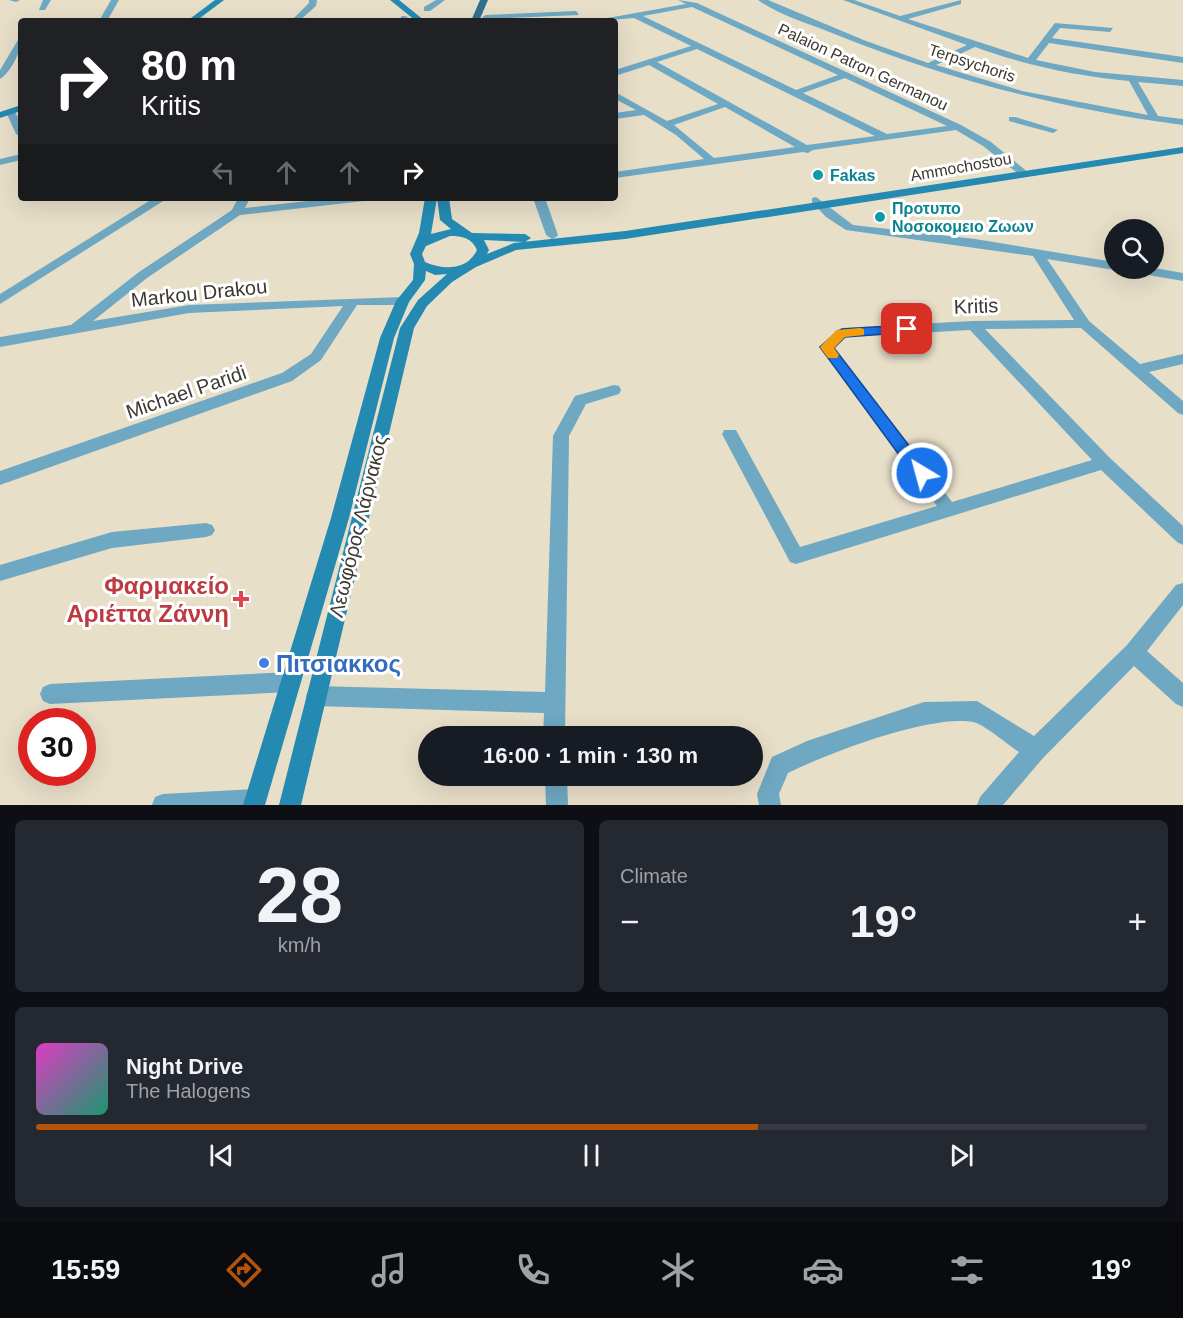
<!DOCTYPE html>
<html lang="en">
<head>
<meta charset="utf-8">
<style>
  body { margin:0; font-family:Helvetica,sans-serif; background:#242831; color:#f1f3f6; height:100vh; display:flex; flex-direction:column; font-size:22px; white-space:nowrap }
  * { box-sizing:border-box; margin:0 }
  p { font-size:20px; color:#9ea1a6 }
  .icon { flex:none; width:33px; height:33px; fill:none; stroke:currentColor; stroke-width:2; stroke-linecap:round; stroke-linejoin:round }
  .map { position:relative; height:805px; overflow:hidden }
  .details { display:flex; flex-direction:column; gap:15px; padding:15px; background:#0d0f14; flex:1 }
  .details>* { flex:none }
  .guide { position:absolute; left:18px; top:18px; width:600px; height:183px; border-radius:6px; box-shadow:0 6px 24px #0002; background:#202124; color:#fff; overflow:hidden }
  .fabs { position:absolute; left:1104px; top:219px; display:grid; gap:12px }
  .fabs a { display:grid; place-items:center; width:60px; height:60px; border-radius:50%; background:#171b24; box-shadow:0 6px 24px #0002; font-size:30px }
  .speed { position:absolute; left:18px; top:708px; display:flex; gap:12px; font-size:30px; font-weight:700; text-align:center }
  .speed>* { display:grid; place-content:center; width:78px; height:78px; border-radius:50%; background:#171b24; box-shadow:0 6px 24px #0002; line-height:1 }
  .speed .limit { border:9px solid #d22; background:#fff; color:#111 }
  .pin { position:absolute; display:grid; place-items:center; width:51px; height:51px; color:#fff; margin:-26px; border-radius:12px; box-shadow:0 3px 9px #0006 }
  .me { position:absolute; width:66px; margin:-33px; rotate:323deg; stroke-linejoin:round; filter:drop-shadow(0 0 4px #0008) }
  .turn { display:flex; align-items:center; gap:21px; height:126px; padding:0 24px; font-size:27px }
  .turn .icon { width:78px; height:78px; stroke-width:2.5 }
  .turn b { display:block; font-size:42px; line-height:51px }
  .lanes { display:flex; align-items:center; height:57px; padding:0 24px; background:#0003; justify-content:center; gap:30px; direction:ltr }
  .lanes .off { opacity:.35 }
  .big { font-size:45px; font-weight:800; line-height:1.1 }
  .details .card { flex:1; display:flex; flex-direction:column; justify-content:center; gap:9px; min-width:0; padding:0 21px; border-radius:9px; background:#242831 }
  .details .dial { align-items:center; gap:0 }
  .dial b { font-size:78px; line-height:1 }
  .song { display:flex; align-items:center; gap:18px }
  .cover { width:72px; height:72px; border-radius:9px; background:linear-gradient(135deg,hsl(310 70% 55%),hsl(160 70% 35%)) }
  .played { height:6px; border-radius:3px; background:linear-gradient(90deg,#b45309 65%,#363941 65%) }
  .keys { display:flex; justify-content:space-around; direction:ltr }
  .heat { display:flex; justify-content:space-between; align-items:center; font-size:33px; direction:ltr }
  .details .tiles { flex:1; display:grid; gap:15px; grid-template-columns:1fr 1fr }
  .card:last-child { grid-column:span 2 }
  .trip { position:absolute; left:418px; top:726px; width:345px; height:60px; border-radius:30px; background:#171b24; box-shadow:0 6px 24px #0002; font-weight:800; line-height:60px; text-align:center }
  .dock { display:flex; height:96px; justify-content:space-around; align-items:center; background:#090b0e; color:#9ea1a6 }
  .dock .icon { width:42px; height:42px }
  .dock .current { color:#b45309 }
  .dock b { font-size:27px; color:#f1f3f6 }
  .map>svg:first-child { display:block }
</style>
</head>
<body>
<div class="map">
<svg width="1183" height="805" viewBox="0 0 1183 805">
  <rect width="100%" height="100%" fill="#e8dfc9"/>
  <g fill="none" stroke-linecap="round" stroke-linejoin="round">
    <g fill="#6fa8c2" fill-rule="evenodd">
      <polygon points="9,0 20,0 16,2"/>
      <polygon points="43,0 51,0 45,10 39,10"/>
      <polygon points="111,0 119,0 107,21 99,21"/>
      <polygon points="309,0 317,0 316,6 299,21 291,21 309,3"/>
      <polygon points="436,0 445,0 430,11 424,11 424,7"/>
      <path d="M678,0L697,3L961,125L991,142L1029,173L1020,175L983,146L956,130L813,150L808,153L803,152L615,178V172L704,159L676,135L644,115L615,119V113L636,110L615,99V92L667,121L718,104L649,65L615,76V70L691,46L634,18L601,21L602,19L686,4ZM692,7L838,75L796,90L643,16ZM697,49L875,136L807,145L657,62ZM845,78L947,126L887,134L803,93ZM725,107L795,147L714,158L674,125Z"/>
      <path d="M758,0H768L866,41L928,63L967,45L843,0H854L900,16L961,0V4L908,19L1028,58L1055,23L1113,28L1110,32L1060,28L1052,38L1183,57V63L1049,43L1036,60L1095,72L1183,80V86L1138,82L1158,116L1183,119V125C1065,110 949,80 837,35C813,25 778,15 758,0ZM975,47C1024,65 1076,76 1129,81L1148,115L1022,91L936,65Z"/>
      <polygon points="576,11 579,15 486,19 482,17 486,15"/>
      <polygon points="402,16 405,16 409,18 406,21 398,21"/>
      <polygon points="194,17 225,19 229,21 191,21"/>
      <path d="M18,40H21C21,52 10,73 0,79V70Z"/>
      <polygon points="11,109 14,110 21,123 21,137 16,134 6,112"/>
      <polygon points="1009,117 1015,117 1058,130 1053,133 1009,121"/>
      <polygon points="21,154 21,160 0,165 0,159"/>
      <path d="M816,197L853,225L975,239L1114,262V268H1118L1114,270L1047,259L1089,321L1140,364L1183,354V364L1149,372L1183,401V415L1178,413L1081,328L985,329L1110,458L1183,526V545L1177,542L1101,470L796,564L790,562L722,434L724,430H736L800,547L937,506L819,347L837,330L842,328L973,321L1074,320L1033,256L846,230L826,217L812,202V198ZM970,330L1092,460L952,502L834,348L846,337Z"/>
      <polygon points="154,198 168,198 0,304 0,294"/>
      <polygon points="238,198 250,198 245,208 334,198 370,198 364,201 240,215 147,278 93,321 189,305 403,297 410,301 403,305 357,305 321,360 292,381 0,485 0,471 282,373 311,354 343,306 189,313 0,347 0,337 71,325 139,272 232,210"/>
      <polygon points="533,198 545,198 558,235 556,237 552,239 546,235"/>
      <polygon points="1125,268 1154,268 1183,273 1183,281 1131,272"/>
      <polygon points="614,385 619,386 621,390 619,394 586,404 569,436 565,736 543,736 544,713 316,706 309,703 306,696 309,689 316,686 545,692 553,436 575,396"/>
      <polygon points="206,523 212,525 215,530 212,535 206,537 112,548 0,581 0,565 112,532"/>
      <path d="M1183,583V605L1147,651L1183,683V707L1176,704L1134,666L1043,758L1003,805H977L980,797L1019,752C1008,745 984,724 973,722C931,714 828,753 788,773L779,794L781,805H759L757,794L772,757L807,741L924,702L977,701L1034,736L1127,645L1176,585Z"/>
      <polygon points="290,672 297,675 300,682 297,689 290,692 50,704 43,701 40,694 43,687 50,684"/>
      <polygon points="545,776 567,776 568,805 546,805"/>
      <polygon points="255,789 263,792 266,800 264,805 152,805 155,797 163,794"/>
    </g>
    <g fill="#248ab2" fill-rule="evenodd">
      <polygon points="215,0 224,0 196,21 187,21"/>
      <polygon points="390,0 399,0 425,21 416,21"/>
      <polygon points="21,105 21,111 0,118 0,112"/>
      <path d="M1183,147V153L625,239L516,250L476,267L452,282L427,306L414,328L301,805H279L400,328L418,300L447,274L435,275L426,271L425,280L409,302L394,338L349,518L265,805H243L331,518L380,338L396,301L413,280L414,264L410,254L419,233L425,198H437L431,234L451,229L440,220L437,198H449L452,219L472,233L525,234L531,238L525,242L484,240L489,250L487,254L514,243L625,231ZM450,236C462,236 472,238 477,250C467,271 443,270 425,262L422,254L426,246Z"/>
    </g>
    <polygon fill="#2e718e" fill-rule="evenodd" points="480,0 488,0 479,21 471,21"/>
  </g>
  <polygon fill="#1a73e8" stroke="#114b97" stroke-width="1.5" points="907,325 914,329 912,332 845,337 834,348 927,469 929,473 922,479 916,478 820,347 842,329"/>
  <polygon fill="#f59e0b" points="860,328 864,329 864,335 845,337 834,348 839,355 837,358 828,358 820,347 837,330"/>
  <g fill="#0f9aa8" stroke="#fff" stroke-width="2">
    <circle cx="818" cy="175" r="6"/>
    <circle cx="880" cy="217" r="6"/>
  </g>
  <path fill="#e0444e" stroke="#fff" stroke-width="2" d="M238 590h6v6h6v6h-6v6h-6v-6h-6v-6h6z"/>
  <circle fill="#3f7fe0" stroke="#fff" stroke-width="2" cx="264" cy="663" r="6"/>
  <g text-anchor="middle" dominant-baseline="central" stroke-width="6" stroke-linejoin="round" paint-order="stroke">
    <g font-size="16" fill="#3c3930" stroke="#fff">
      <text transform="translate(972 63) rotate(18)">Terpsychoris</text>
      <text transform="translate(863 67) rotate(25)">Palaion Patron Germanou</text>
      <text transform="translate(961 167) rotate(-10)">Ammochostou</text>
    </g>
    <g font-size="16" font-weight="bold" fill="#0d838f" stroke="#fff" text-anchor="start">
      <text x="830" y="175">Fakas</text>
      <text x="892" y="208">Προτυπο<tspan x="892" dy="18">Νοσοκομειο Ζωων</tspan></text>
    </g>
    <g font-size="20" fill="#3c3930" stroke="#fff">
      <text transform="translate(199 293) rotate(-6)">Markou Drakou</text>
      <text transform="translate(976 306) rotate(-2)">Kritis</text>
      <text transform="translate(186 392) rotate(-19)">Michael Paridi</text>
      <text transform="translate(358 526) rotate(-76)">Λεωφόρος Λάρνακος</text>
    </g>
    <g font-size="24" font-weight="bold" fill="#be3a42" stroke="#fff" text-anchor="end">
      <text x="229" y="585">Φαρμακείο<tspan x="229" dy="28">Αριέττα Ζάννη</tspan></text>
    </g>
    <g font-size="24" font-weight="bold" fill="#366cbe" stroke="#fff" text-anchor="start">
      <text x="276" y="663">Πιτσιακκος</text>
    </g>
  </g>
</svg>
<div class="fabs">
<a><svg class="icon" aria-label="search" viewBox="0 0 24 24"><circle cx="10" cy="10" r="6"/><path d="M15 15l6 6"/></svg></a>
</div>
<div class="speed"><div class="limit">30</div></div>
<div class="pin" style="left:907px;top:329px;background:#d93025"><svg class="icon" aria-label="arrive" viewBox="0 0 24 24"><path d="M6 21V4h12l-3 4 3 4H6"/></svg></div>
<svg class="me" style="left:922px;top:473px" viewBox="-20 -20 40 40"><circle r="17" fill="#1a73e8" stroke="#fff" stroke-width="3"/><path d="M0-11L8 9 0 5-8 9z" fill="#fff"/></svg>
<div class="trip">16:00 · 1 min · 130 m</div>
<div class="guide">
<div class="turn"><svg class="icon" aria-label="right" viewBox="0 0 24 24"><path d="M7 20v-9h11M14 6l5 5-5 5"/></svg><div><b>80 m</b>Kritis</div></div>
<div class="lanes"><svg class="icon off" aria-label="left" viewBox="0 0 24 24"><path d="M17 20v-9H6M10 6l-5 5 5 5"/></svg><svg class="icon off" aria-label="ahead" viewBox="0 0 24 24"><path d="M12 20V5M6 11l6-6 6 6"/></svg><svg class="icon off" aria-label="ahead" viewBox="0 0 24 24"><path d="M12 20V5M6 11l6-6 6 6"/></svg><svg class="icon" aria-label="right" viewBox="0 0 24 24"><path d="M7 20v-9h11M14 6l5 5-5 5"/></svg></div>
</div>
</div>
<section class="details">
<div class="tiles">
<div class="card dial"><b>28</b><p>km/h</p></div>
<div class="card"><p>Climate</p>
<div class="heat"><a>−</a><b class="big">19°</b><a>+</a></div>
</div>
<div class="card">
<div class="song"><i class="cover"></i><div><b>Night Drive</b><p>The Halogens</p></div></div>
<div class="played"></div>
<div class="keys"><svg class="icon" aria-label="previous" viewBox="0 0 24 24"><path d="M18 5L8 12l10 7zM5 5v14"/></svg><svg class="icon" aria-label="pause" viewBox="0 0 24 24"><path d="M8 5v14M16 5v14"/></svg><svg class="icon" aria-label="next" viewBox="0 0 24 24"><path d="M6 5l10 7-10 7zM19 5v14"/></svg></div>
</div>
</div>
</section>
<nav class="dock">
<b>15:59</b>
<svg class="icon current" aria-label="directions" viewBox="0 0 24 24"><path d="M12 3l9 9-9 9-9-9zM9 14v-3h6M13 9l2 2-2 2"/></svg>
<svg class="icon" aria-label="music" viewBox="0 0 24 24"><path d="M9 18V5l10-2v13"/><circle cx="6" cy="18" r="3"/><circle cx="16" cy="16" r="3"/></svg>
<svg class="icon" aria-label="phone" viewBox="0 0 24 24"><path d="M5 4h4l2 5-3 2q2 4 5 5l2-3 5 2v4C11 20 4 13 5 4z"/></svg>
<svg class="icon" aria-label="climate" viewBox="0 0 24 24"><path d="M12 3v18M4 7l16 10M4 17L20 7"/></svg>
<svg class="icon" aria-label="car" viewBox="0 0 24 24"><path d="M5 17H2v-5l4-1 3-4h7l3 4 3 1v5h-3M9 17h6M6 11h13"/><circle cx="7" cy="17" r="2"/><circle cx="17" cy="17" r="2"/></svg>
<svg class="icon" aria-label="filters" viewBox="0 0 24 24"><path d="M4 7h16M4 17h16"/><circle cx="9" cy="7" r="2"/><circle cx="15" cy="17" r="2"/></svg>
<b>19°</b>
</nav>
</body>
</html>
